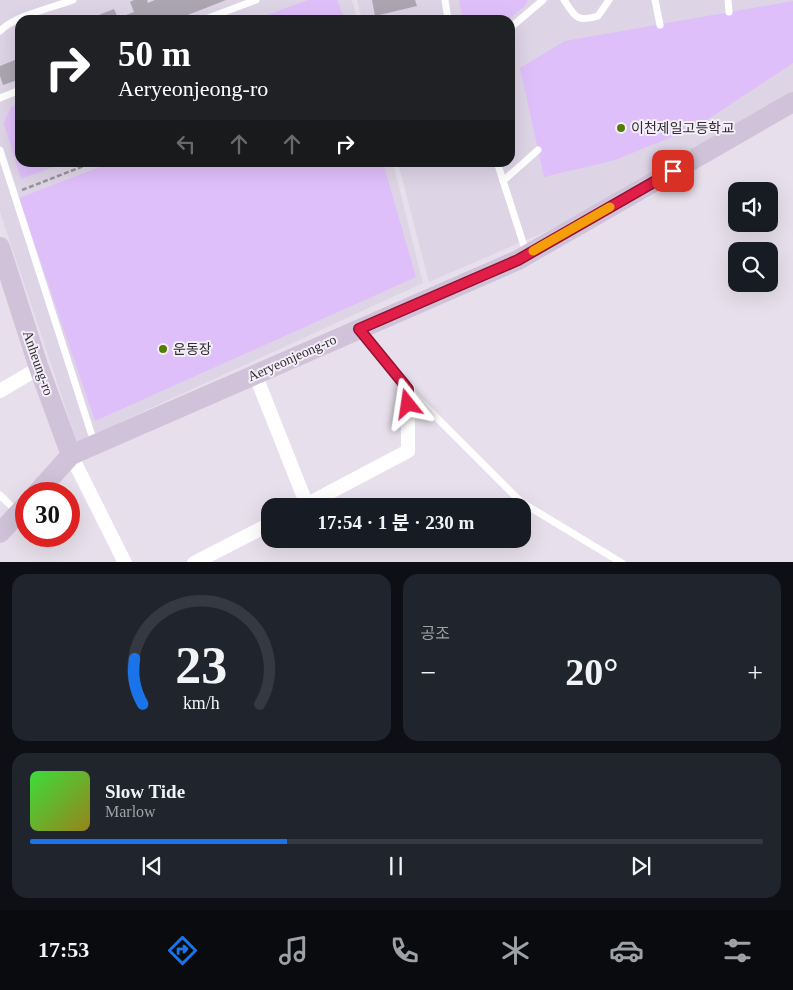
<!DOCTYPE html>
<html lang="ko">
<head>
<meta charset="utf-8">
<style>
  body { margin:0; font-family:"Times New Roman","Noto Sans KR",serif; background:#20242c; color:#f1f3f6; height:100vh; display:flex; flex-direction:column; font-size:19px; white-space:nowrap }
  * { box-sizing:border-box; margin:0 }
  p { font-size:16px; color:#9ea1a6 }
  .icon { flex:none; width:28px; height:28px; fill:none; stroke:currentColor; stroke-width:2; stroke-linecap:round; stroke-linejoin:round }
  .map { position:relative; height:562px; overflow:hidden }
  .sheet { display:flex; flex-direction:column; gap:12px; padding:12px; background:#0d0f14; flex:1 }
  .sheet>* { flex:none }
  .hud { position:absolute; left:15px; top:15px; width:500px; height:152px; border-radius:15px; box-shadow:0 5px 20px #0002; background:#202124; color:#fff; overflow:hidden }
  .controls { position:absolute; left:728px; top:182px; display:grid; gap:10px }
  .controls a { display:grid; place-items:center; width:50px; height:50px; border-radius:10px; background:#171b24; box-shadow:0 5px 20px #0002; font-size:25px }
  .speed { position:absolute; left:15px; top:482px; display:flex; gap:10px; font-size:25px; font-weight:700; text-align:center }
  .speed>* { display:grid; place-content:center; width:65px; height:65px; border-radius:50%; background:#171b24; box-shadow:0 5px 20px #0002; line-height:1 }
  .speed .limit { border:8px solid #d22; background:#fff; color:#111 }
  .pin { position:absolute; display:grid; place-items:center; width:42px; height:42px; color:#fff; margin:-21px; border-radius:10px; box-shadow:0 2px 8px #0006 }
  .me { position:absolute; width:55px; margin:-28px; rotate:345deg; stroke-linejoin:round; filter:drop-shadow(0 0 4px #0008) }
  .turn { display:flex; align-items:center; gap:18px; height:105px; padding:0 20px; font-size:22px }
  .turn .icon { width:65px; height:65px; stroke-width:2.5 }
  .turn b { display:block; font-size:35px; line-height:42px }
  .lanes { display:flex; align-items:center; height:48px; padding:0 20px; background:#0003; justify-content:center; gap:25px; direction:ltr }
  .lanes .off { opacity:.35 }
  .big { font-size:38px; font-weight:700; line-height:1.1 }
  .sheet .widget { flex:1; display:flex; flex-direction:column; justify-content:center; gap:8px; min-width:0; padding:0 18px; border-radius:15px; background:#20242c }
  .sheet .dial { align-items:center; gap:0 }
  .dial svg { height:130px; overflow:visible; fill:none; stroke:#363941; stroke-width:7; stroke-linecap:round; text-anchor:middle }
  .dial text { fill:#f1f3f6; stroke:none }
  .song { display:flex; align-items:center; gap:15px }
  .cover { width:60px; height:60px; border-radius:8px; background:linear-gradient(135deg,hsl(120 70% 55%),hsl(50 70% 35%)) }
  .played { height:5px; border-radius:2px; background:linear-gradient(90deg,#1a73e8 35%,#363941 35%) }
  .keys { display:flex; justify-content:space-around; direction:ltr }
  .heat { display:flex; justify-content:space-between; align-items:center; font-size:28px; direction:ltr }
  .sheet .tiles { flex:1; display:grid; gap:12px; grid-template-columns:1fr 1fr }
  .widget:last-child { grid-column:span 2 }
  .trip { position:absolute; left:261px; top:498px; width:270px; height:50px; border-radius:15px; background:#171b24; box-shadow:0 5px 20px #0002; font-weight:700; line-height:50px; text-align:center }
  .tabs { display:flex; height:80px; justify-content:space-around; align-items:center; background:#090b0e; color:#9ea1a6 }
  .tabs .icon { width:35px; height:35px }
  .tabs .selected { color:#1a73e8 }
  .tabs b { font-size:22px; color:#f1f3f6 }
  .map>svg:first-child { display:block }
</style>
</head>
<body>
<div class="map">
<svg width="793" height="563" viewBox="0 0 793 563">
  <rect width="100%" height="100%" fill="#e7e0ec"/>
  <g fill="#ddd4e6">
    <polygon points="0,0 352,0 357,20 20,20 20,162 393,163 423,283 77,442 0,212"/>
    <polygon points="357,0 793,0 793,94 556,227 429,282 398,163 510,162 510,20 362,20"/>
  </g>
  <g fill="#dfbff9">
    <polygon points="308,0 337,0 345,20 269,20 267,15"/>
    <polygon points="459,0 528,0 525,6 508,20 463,20"/>
    <polygon points="793,1 793,63 696,127 615,160 544,177 520,68 565,41"/>
    <polygon points="20,104 20,162 64,163 21,179 4,123 11,107"/>
    <polygon points="110,163 383,163 416,277 95,421 19,198"/>
  </g>
  <g fill="#aba6b1">
    <polygon points="134,0 147,0 148,3 155,0 226,0 175,20 91,20 91,18 114,9 118,18 134,12 130,2"/>
    <polygon points="372,0 415,0 417,6 375,16"/>
    <polygon points="20,58 20,79 3,85 0,76 0,66"/>
  </g>
  <g fill="none" stroke-linecap="round" stroke-linejoin="round">
    <polyline stroke="#98939c" stroke-width="2.5" stroke-dasharray="5 2.5" stroke-linecap="butt" points="22,190 94,162"/>
    <g stroke="#fff" stroke-width="7">
      <polyline points="445,0 448,20"/>
      <path d="M564,0C575,16 576,23 598,16L609,0"/>
      <polyline points="655,0 660,25"/>
      <polyline points="728,0 729,12"/>
      <polyline points="203,20 256,0"/>
      <polyline points="510,28 543,0"/>
      <path d="M0,31C16,15 52,8 73,0"/>
      <polyline points="0,98 20,90"/>
      <polyline points="0,150 94,442"/>
      <polyline points="497,162 526,252"/>
      <polyline points="503,181 538,150"/>
      <polyline points="361,331 408,389 521,502 622,563"/>
      <polyline points="0,495 17,512"/>
    </g>
    <g stroke="#fff" stroke-width="14">
      <polyline points="255,374 307,505"/>
      <polyline points="0,391 39,368"/>
      <polyline points="71,455 125,563"/>
      <polyline points="304,506 408,451 408,389"/>
      <polyline points="194,563 270,524"/>
    </g>
    <g stroke="#d0c3d9" stroke-width="20">
      <polyline points="0,247 39,368 71,455"/>
      <polyline points="36,494 71,455 518,260 793,102"/>
      <polyline points="0,533 26,505"/>
    </g>
  </g>
  <g fill="none" stroke-linecap="round" stroke-linejoin="round">
    <g stroke="#92132f" stroke-width="12">
      <polyline id="route" points="408,404 408,389 359,329 518,260 673,171"/>
    </g>
    <use href="#route" stroke="#e11d48" stroke-width="9"/>
    <polyline stroke="#f59e0b" stroke-width="9" points="533,251 610,207"/>
  </g>
  <g fill="#537d00" stroke="#f4eef9" stroke-width="2">
    <circle cx="621" cy="128" r="5"/>
    <circle cx="163" cy="349" r="5"/>
  </g>
  <g text-anchor="middle" dominant-baseline="central" stroke-width="4" stroke-linejoin="round" paint-order="stroke">
    <g font-size="14" fill="#2f2d31" stroke="#f4eef9" text-anchor="start">
      <text x="631" y="128">이천제일고등학교</text>
      <text x="173" y="349">운동장</text>
    </g>
    <g font-size="14" fill="#2f2d31" stroke="#f4eef9">
      <text transform="translate(292 358) rotate(-24)">Aeryeonjeong-ro</text>
      <text transform="translate(38 363) rotate(71)">Anheung-ro</text>
    </g>
  </g>
</svg>
<div class="controls">
<a><svg class="icon" aria-label="sound" viewBox="0 0 24 24"><path d="M4 9h4l5-4v14l-5-4H4zM17 9q2 3 0 6"/></svg></a>
<a><svg class="icon" aria-label="search" viewBox="0 0 24 24"><circle cx="10" cy="10" r="6"/><path d="M15 15l6 6"/></svg></a>
</div>
<div class="speed"><div class="limit">30</div></div>
<div class="pin" style="left:673px;top:171px;background:#d93025"><svg class="icon" aria-label="arrive" viewBox="0 0 24 24"><path d="M6 21V4h12l-3 4 3 4H6"/></svg></div>
<svg class="me" style="left:408px;top:404px" viewBox="-20 -20 40 40"><path d="M0-17L14 15 0 8-14 15z" fill="#e11d48" stroke="#fff" stroke-width="4"/></svg>
<div class="trip">17:54 · 1 분 · 230 m</div>
<div class="hud">
<div class="turn"><svg class="icon" aria-label="right" viewBox="0 0 24 24"><path d="M7 20v-9h11M14 6l5 5-5 5"/></svg><div><b>50 m</b>Aeryeonjeong-ro</div></div>
<div class="lanes"><svg class="icon off" aria-label="left" viewBox="0 0 24 24"><path d="M17 20v-9H6M10 6l-5 5 5 5"/></svg><svg class="icon off" aria-label="ahead" viewBox="0 0 24 24"><path d="M12 20V5M6 11l6-6 6 6"/></svg><svg class="icon off" aria-label="ahead" viewBox="0 0 24 24"><path d="M12 20V5M6 11l6-6 6 6"/></svg><svg class="icon" aria-label="right" viewBox="0 0 24 24"><path d="M7 20v-9h11M14 6l5 5-5 5"/></svg></div>
</div>
</div>
<section class="sheet">
<div class="tiles">
<div class="widget dial"><svg viewBox="0 0 100 80">
<path d="M14 69A42 42 0 1 1 86 69"/>
<path d="M14 69A42 42 0 0 1 9 41" stroke="#1a73e8"/>
<text x="50" y="56" font-size="32" font-weight="700">23</text>
<text x="50" y="72" font-size="11">km/h</text>
</svg></div>
<div class="widget"><p>공조</p>
<div class="heat"><a>−</a><b class="big">20°</b><a>+</a></div>
</div>
<div class="widget">
<div class="song"><i class="cover"></i><div><b>Slow Tide</b><p>Marlow</p></div></div>
<div class="played"></div>
<div class="keys"><svg class="icon" aria-label="previous" viewBox="0 0 24 24"><path d="M18 5L8 12l10 7zM5 5v14"/></svg><svg class="icon" aria-label="pause" viewBox="0 0 24 24"><path d="M8 5v14M16 5v14"/></svg><svg class="icon" aria-label="next" viewBox="0 0 24 24"><path d="M6 5l10 7-10 7zM19 5v14"/></svg></div>
</div>
</div>
</section>
<nav class="tabs">
<b>17:53</b>
<svg class="icon selected" aria-label="directions" viewBox="0 0 24 24"><path d="M12 3l9 9-9 9-9-9zM9 14v-3h6M13 9l2 2-2 2"/></svg>
<svg class="icon" aria-label="music" viewBox="0 0 24 24"><path d="M9 18V5l10-2v13"/><circle cx="6" cy="18" r="3"/><circle cx="16" cy="16" r="3"/></svg>
<svg class="icon" aria-label="phone" viewBox="0 0 24 24"><path d="M5 4h4l2 5-3 2q2 4 5 5l2-3 5 2v4C11 20 4 13 5 4z"/></svg>
<svg class="icon" aria-label="climate" viewBox="0 0 24 24"><path d="M12 3v18M4 7l16 10M4 17L20 7"/></svg>
<svg class="icon" aria-label="car" viewBox="0 0 24 24"><path d="M5 17H2v-5l4-1 3-4h7l3 4 3 1v5h-3M9 17h6M6 11h13"/><circle cx="7" cy="17" r="2"/><circle cx="17" cy="17" r="2"/></svg>
<svg class="icon" aria-label="filters" viewBox="0 0 24 24"><path d="M4 7h16M4 17h16"/><circle cx="9" cy="7" r="2"/><circle cx="15" cy="17" r="2"/></svg>
</nav>
</body>
</html>
